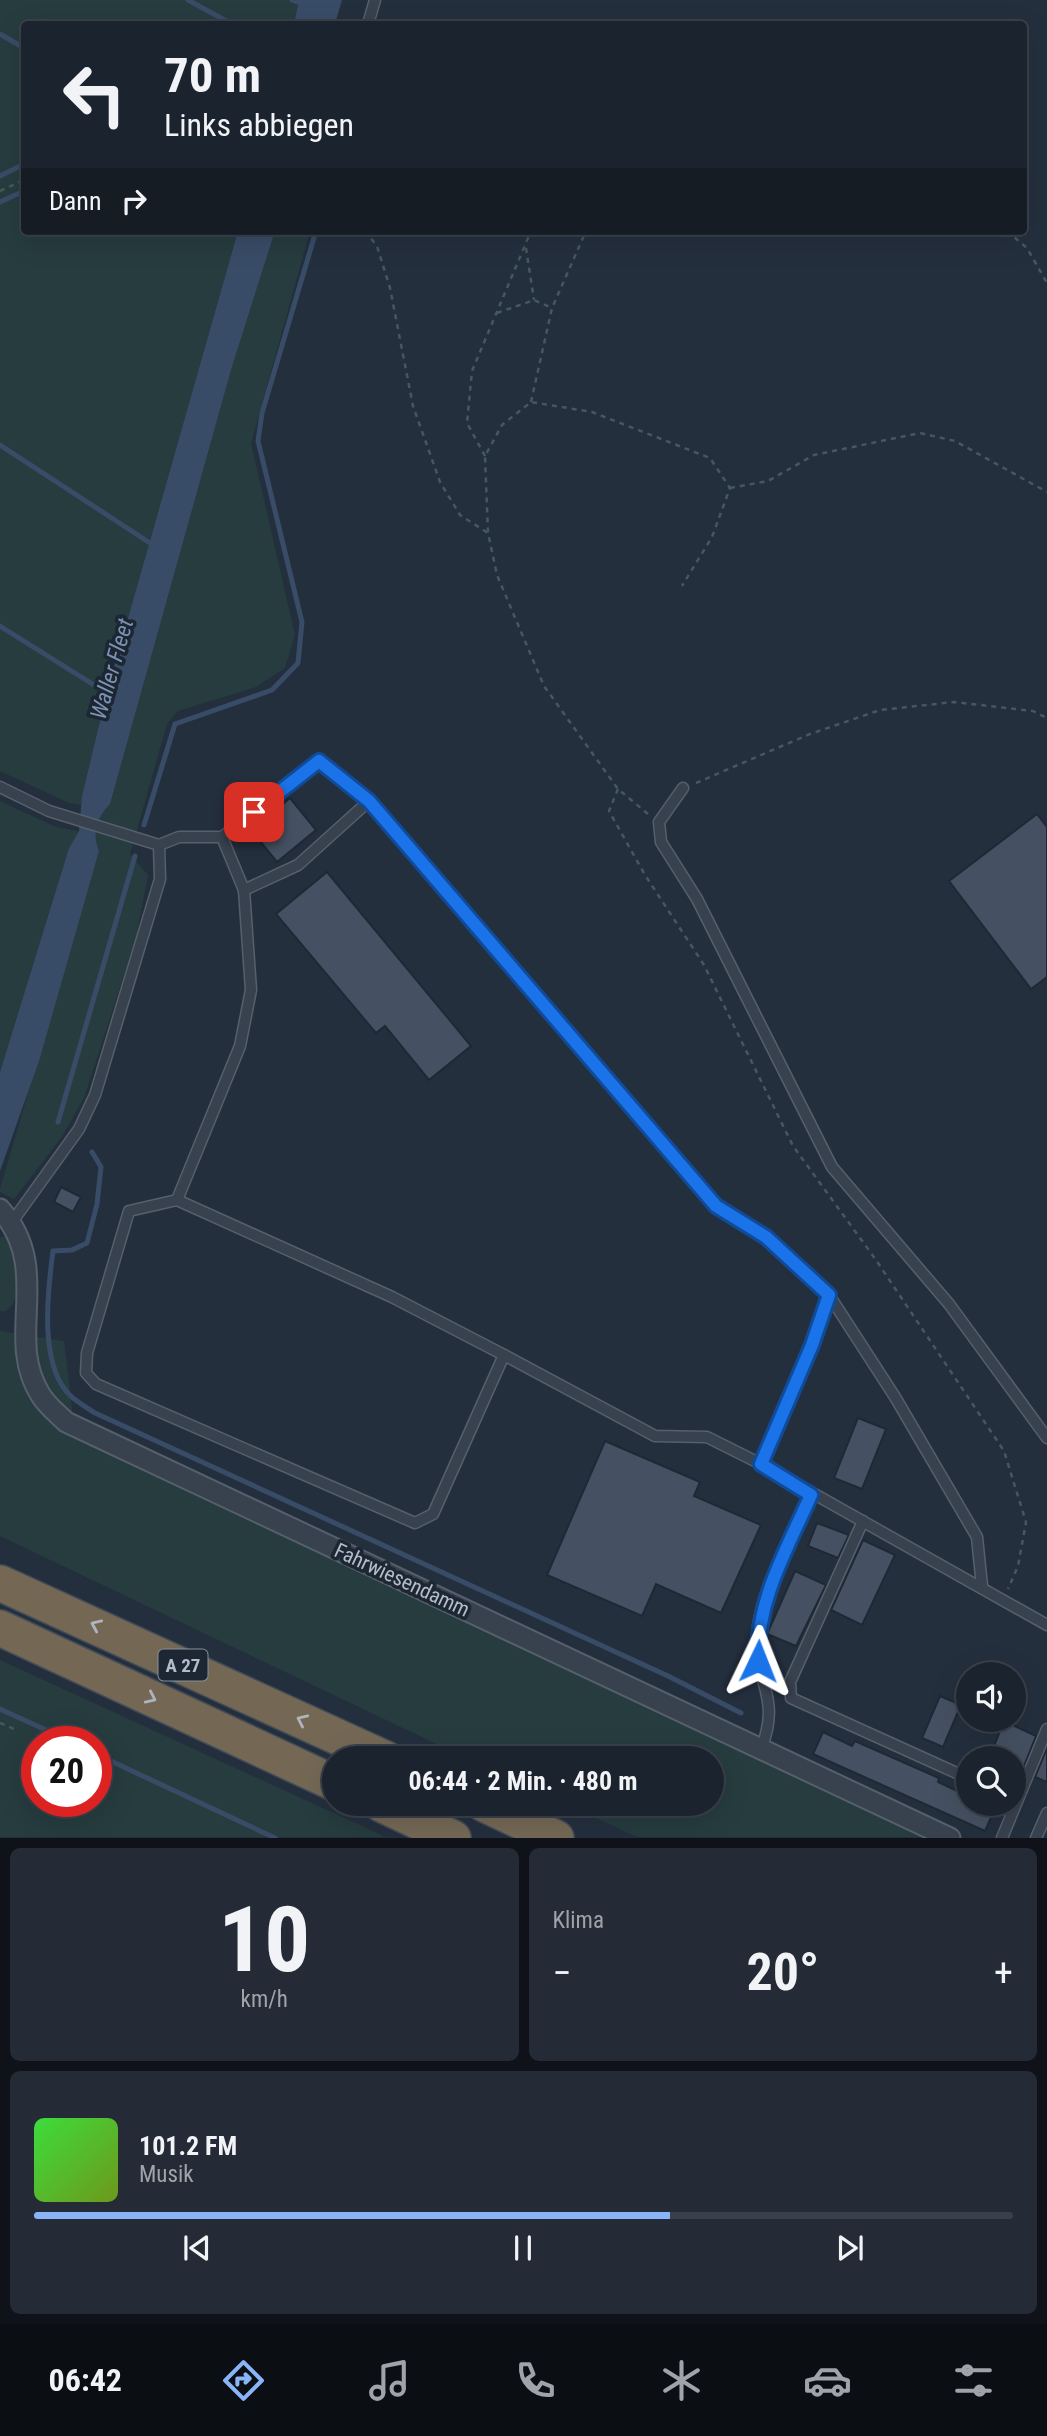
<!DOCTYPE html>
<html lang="de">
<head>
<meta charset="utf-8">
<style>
  body { margin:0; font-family:"Roboto Condensed",sans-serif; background:#242b36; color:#f1f3f6; height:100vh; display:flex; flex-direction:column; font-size:26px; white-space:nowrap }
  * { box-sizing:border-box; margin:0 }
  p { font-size:23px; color:#a0a4aa }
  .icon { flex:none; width:38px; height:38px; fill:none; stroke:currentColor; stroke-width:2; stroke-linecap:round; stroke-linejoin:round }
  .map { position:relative; height:1838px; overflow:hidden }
  .sheet { display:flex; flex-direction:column; gap:10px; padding:10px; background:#0f1319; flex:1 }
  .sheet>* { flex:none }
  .hud { position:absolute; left:21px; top:21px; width:1006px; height:214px; border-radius:7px; box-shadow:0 7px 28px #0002,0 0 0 2px #39404a; background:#1b232e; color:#f1f3f6; overflow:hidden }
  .controls { position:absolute; left:956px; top:1662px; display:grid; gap:14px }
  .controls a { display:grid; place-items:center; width:70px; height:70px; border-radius:50%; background:#1b232e; box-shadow:0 7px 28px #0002,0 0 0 2px #39404a; font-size:35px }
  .speed { position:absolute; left:21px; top:1726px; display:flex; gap:14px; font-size:35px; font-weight:700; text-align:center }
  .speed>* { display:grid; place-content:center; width:91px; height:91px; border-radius:50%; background:#1b232e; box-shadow:0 7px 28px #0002,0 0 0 2px #39404a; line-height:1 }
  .speed .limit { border:10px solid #d22; background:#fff; color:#111 }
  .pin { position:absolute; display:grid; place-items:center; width:60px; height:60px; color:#fff; margin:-30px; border-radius:14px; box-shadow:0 4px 10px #0006 }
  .me { position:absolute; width:77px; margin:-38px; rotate:2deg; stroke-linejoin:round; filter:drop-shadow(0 0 5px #0008) }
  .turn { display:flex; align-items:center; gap:24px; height:147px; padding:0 28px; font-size:32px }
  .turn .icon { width:91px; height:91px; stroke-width:2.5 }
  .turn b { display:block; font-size:49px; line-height:60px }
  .then { display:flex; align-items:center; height:66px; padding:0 28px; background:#0003; gap:14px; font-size:26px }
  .big { font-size:52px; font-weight:700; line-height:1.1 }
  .sheet .card { flex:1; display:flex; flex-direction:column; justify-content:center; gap:10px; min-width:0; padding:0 24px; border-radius:10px; background:#242b36 }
  .sheet .dial { align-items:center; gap:0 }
  .dial b { font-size:91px; line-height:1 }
  .song { display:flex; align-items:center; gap:21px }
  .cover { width:84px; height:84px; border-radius:10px; background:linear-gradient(135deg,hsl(120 70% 55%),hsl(80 70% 35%)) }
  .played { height:7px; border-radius:4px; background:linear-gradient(90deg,#8ab4f8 65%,#39404a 65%) }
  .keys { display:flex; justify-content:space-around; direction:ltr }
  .heat { display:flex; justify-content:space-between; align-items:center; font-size:38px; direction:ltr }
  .sheet .tiles { flex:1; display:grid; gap:10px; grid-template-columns:1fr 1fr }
  .card:last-child { grid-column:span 2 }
  .trip { position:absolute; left:322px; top:1746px; width:402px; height:70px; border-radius:35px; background:#1b232e; box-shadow:0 7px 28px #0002,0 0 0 2px #39404a; font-weight:700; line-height:70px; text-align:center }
  .menu { display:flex; height:112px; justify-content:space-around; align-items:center; background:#0b0e12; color:#a0a4aa }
  .menu .icon { width:49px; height:49px }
  .menu .active { color:#8ab4f8 }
  .menu b { font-size:32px; color:#f1f3f6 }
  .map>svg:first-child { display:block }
</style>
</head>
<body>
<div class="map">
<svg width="1047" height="1838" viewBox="0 0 1047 1838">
  <rect width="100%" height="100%" fill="#242f3e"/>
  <g fill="#263c3f" fill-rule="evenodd">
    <polygon points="0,0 299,0 294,24 24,24 24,231 238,231 107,692 82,796 83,805 69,803 0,771"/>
    <path d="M275,231H310L251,443L295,635L285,668L256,687L178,711L167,724L130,854L148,875L136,938L84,1098L61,1138L14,1199L0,1192V1189L99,851C92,833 96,818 110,803L231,370Z"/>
    <polygon points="0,801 56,827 79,831 69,848 0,1072"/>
    <path d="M7,1235L15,1243C16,1262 25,1301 5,1311H0V1238Z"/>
    <polygon points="0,1331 64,1341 73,1417 726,1721 719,1739 925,1837 637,1837 565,1804 712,1804 712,1759 468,1759 0,1536"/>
    <path d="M0,1660L386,1837H0ZM37,1741H96V1801H37Z"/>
  </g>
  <g fill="#394c67">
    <polygon points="299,0 342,0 335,24 294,24"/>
    <path d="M238,231H275L231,370L110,804C96,818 92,833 99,851L39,1061L0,1171V1072L69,848L79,831L82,796L107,692Z"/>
  </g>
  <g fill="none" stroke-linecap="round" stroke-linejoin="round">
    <g stroke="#394c67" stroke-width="5">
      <polyline points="188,0 232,24"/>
      <polyline points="292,0 305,5"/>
      <polyline points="0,34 24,48"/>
      <polyline points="0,176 24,164"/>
      <polyline points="0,202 24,191"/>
      <polyline points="0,445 153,545"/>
      <polyline points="0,626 110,695"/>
      <polyline points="144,825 175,724 272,690 298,663 302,622 258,441 262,413 316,231"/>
      <polyline points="58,1122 135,856"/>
      <path d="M92,1152L101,1167L97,1204L87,1243L72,1250L53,1251C48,1289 39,1360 67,1392C73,1400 85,1406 93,1412L668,1676L741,1713"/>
      <polyline points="0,1709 70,1741"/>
      <polyline points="96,1754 275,1838"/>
    </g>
  </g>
  <g fill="#455162" stroke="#1f2835" stroke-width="2">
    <polygon points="290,798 316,830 277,862 251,830"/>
    <polygon points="1037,814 1047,827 1047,977 1031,989 949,881"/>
    <polygon points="327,872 471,1046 429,1080 385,1026 376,1033 276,914"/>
    <polygon points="61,1187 81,1197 73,1212 54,1202"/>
    <polygon points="858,1418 886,1429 862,1489 834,1478"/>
    <polygon points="605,1441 700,1482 694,1496 761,1525 721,1613 656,1584 642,1616 547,1575"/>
    <polygon points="817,1523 849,1535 838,1558 808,1546"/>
    <polygon points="863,1540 895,1555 862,1625 831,1610"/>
    <polygon points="795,1571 826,1585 796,1646 767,1634"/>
    <polygon points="940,1696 961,1705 943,1747 922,1738"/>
    <polygon points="1004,1721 1036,1736 1022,1771 1013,1768 1013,1759 989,1759"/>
    <polygon points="823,1732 852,1746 855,1741 939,1778 938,1782 968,1796 968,1804 997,1804 985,1831 813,1754"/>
    <polygon points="1047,1748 1047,1782 1035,1777"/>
  </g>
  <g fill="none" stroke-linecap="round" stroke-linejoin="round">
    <g stroke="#565f6c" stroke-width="13">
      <g id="service">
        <polyline points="368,24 375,0"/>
        <polyline points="0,787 49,811 159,845 160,879 95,1095 79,1129 12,1222"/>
        <polyline points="683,788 659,822 661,842 697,899 832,1167 949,1304 1047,1438"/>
        <polyline points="222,837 244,890 251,990 240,1046 177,1200 129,1211 87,1353 86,1373 96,1384 415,1523 433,1514 504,1355 655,1436 707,1437 761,1464"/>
        <polyline points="159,845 179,837 222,837 319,761 369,801 716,1206 766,1237 829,1295 895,1397 977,1537 982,1586"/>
        <polyline points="244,890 298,865 369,801"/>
        <polyline points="177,1200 392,1297 504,1355"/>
        <polyline points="829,1295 812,1345 761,1464 1047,1625"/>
        <polyline points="863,1521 790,1682 791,1698 961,1775"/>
        <path d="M761,1749C782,1696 754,1683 757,1635C761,1587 791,1538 811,1495"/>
        <polyline points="1002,1838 1047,1729"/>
        <polyline points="1036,1838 1047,1813"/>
      </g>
    </g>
    <g stroke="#565f6c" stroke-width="23">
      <path id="minor" d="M0,1209C54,1270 4,1336 40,1394C46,1405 58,1414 66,1422L950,1838"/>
    </g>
    <g stroke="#434c59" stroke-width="38">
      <g id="motorway">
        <polyline points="0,1583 386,1759"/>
        <polyline points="0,1628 334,1783"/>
        <polyline points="381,1804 453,1838"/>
        <polyline points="484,1804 556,1838"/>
      </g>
    </g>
    <g stroke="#44595c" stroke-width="2.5" stroke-dasharray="5 5" stroke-linecap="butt">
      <polyline points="796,24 798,24"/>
      <polyline points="0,191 24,180"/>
      <polyline points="365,231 377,246 390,288 413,406 440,482 460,515 488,533"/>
      <polyline points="1007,231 1027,248 1047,283"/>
      <polyline points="526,248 534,300"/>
      <polyline points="497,313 534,300 552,308"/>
      <polyline points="531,402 552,308 586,231"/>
      <polyline points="485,456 467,423 472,371 531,231"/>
      <polyline points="730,488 768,481 814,455 920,433 955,441 1047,492"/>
      <polyline points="696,783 810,734 880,710 954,702 1033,711 1047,718"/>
      <polyline points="618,789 609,811 645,875 704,965 793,1146 876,1260 1004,1451 1026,1522 1018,1566 1008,1589"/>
      <polyline points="648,814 618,789 544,686 497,575 488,533 485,456 502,425 531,402 592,412 710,458 730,488 712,537 682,586"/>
      <polyline points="0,1723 14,1729"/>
    </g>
    <use href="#service" stroke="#38414e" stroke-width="10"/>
    <use href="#minor" stroke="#38414e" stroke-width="19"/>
    <use href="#motorway" stroke="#746855" stroke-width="35"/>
  </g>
  <defs><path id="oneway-chevron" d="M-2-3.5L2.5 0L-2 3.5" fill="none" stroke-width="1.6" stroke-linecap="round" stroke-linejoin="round" transform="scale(1.75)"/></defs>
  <g stroke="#aeb4bd">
    <use href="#oneway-chevron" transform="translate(96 1625) rotate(-156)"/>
    <use href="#oneway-chevron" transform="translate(151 1698) rotate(25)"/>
    <use href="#oneway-chevron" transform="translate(302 1720) rotate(-155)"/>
  </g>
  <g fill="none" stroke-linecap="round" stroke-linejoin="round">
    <g stroke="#114b97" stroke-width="18">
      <path id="route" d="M254,812L319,761L369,801L716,1206L766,1237L829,1295L812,1345L761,1464L811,1495C787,1549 756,1601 758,1661"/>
    </g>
    <use href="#route" stroke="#1a73e8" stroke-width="12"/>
  </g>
  <g text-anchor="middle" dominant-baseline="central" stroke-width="7" stroke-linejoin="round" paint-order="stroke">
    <rect fill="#1d2633" stroke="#878f9c" stroke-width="2" x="158.5" y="1649.5" width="49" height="31" rx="5"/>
    <g font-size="19" font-weight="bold" fill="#b4bcc9">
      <text x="183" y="1665">A 27</text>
    </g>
    <g font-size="21" fill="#b4bcc9" stroke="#1d2633">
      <text transform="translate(402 1580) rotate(25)">Fahrwiesendamm</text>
    </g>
    <g font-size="23" font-style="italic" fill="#7c92b1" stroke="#1d2633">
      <text transform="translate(112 669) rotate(-74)">Waller Fleet</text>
    </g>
  </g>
</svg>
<div class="controls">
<a><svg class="icon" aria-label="sound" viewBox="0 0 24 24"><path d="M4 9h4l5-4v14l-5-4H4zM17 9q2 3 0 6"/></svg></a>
<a><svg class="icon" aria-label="search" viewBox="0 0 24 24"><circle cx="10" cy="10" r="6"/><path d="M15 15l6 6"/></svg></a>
</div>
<div class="speed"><div class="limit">20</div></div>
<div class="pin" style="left:254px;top:812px;background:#d93025"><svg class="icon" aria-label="arrive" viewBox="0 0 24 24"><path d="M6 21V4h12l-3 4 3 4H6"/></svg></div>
<svg class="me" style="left:758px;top:1661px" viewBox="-20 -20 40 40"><path d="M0-17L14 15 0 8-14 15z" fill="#1a73e8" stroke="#fff" stroke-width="4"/></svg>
<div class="trip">06:44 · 2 Min. · 480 m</div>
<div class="hud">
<div class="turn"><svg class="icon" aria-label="left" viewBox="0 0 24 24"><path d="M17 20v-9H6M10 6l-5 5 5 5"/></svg><div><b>70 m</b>Links abbiegen</div></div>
<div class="then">Dann<svg class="icon" aria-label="right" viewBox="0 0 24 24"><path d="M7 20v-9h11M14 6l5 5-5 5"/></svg></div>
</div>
</div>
<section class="sheet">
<div class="tiles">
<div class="card dial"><b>10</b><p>km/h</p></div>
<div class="card"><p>Klima</p>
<div class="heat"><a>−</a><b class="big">20°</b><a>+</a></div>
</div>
<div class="card">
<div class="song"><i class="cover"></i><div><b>101.2 FM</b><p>Musik</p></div></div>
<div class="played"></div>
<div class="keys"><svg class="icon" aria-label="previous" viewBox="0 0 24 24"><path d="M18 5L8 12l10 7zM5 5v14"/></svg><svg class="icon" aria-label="pause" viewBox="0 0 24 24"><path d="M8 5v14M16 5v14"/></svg><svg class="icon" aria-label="next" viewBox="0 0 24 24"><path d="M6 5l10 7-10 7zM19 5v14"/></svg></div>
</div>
</div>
</section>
<nav class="menu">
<b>06:42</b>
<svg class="icon active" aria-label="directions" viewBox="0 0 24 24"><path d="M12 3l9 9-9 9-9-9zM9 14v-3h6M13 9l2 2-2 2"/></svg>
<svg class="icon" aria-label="music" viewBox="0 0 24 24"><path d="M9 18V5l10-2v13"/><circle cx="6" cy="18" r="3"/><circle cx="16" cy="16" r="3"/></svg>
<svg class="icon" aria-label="phone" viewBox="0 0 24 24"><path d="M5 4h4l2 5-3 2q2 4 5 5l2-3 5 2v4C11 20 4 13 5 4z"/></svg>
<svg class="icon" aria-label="climate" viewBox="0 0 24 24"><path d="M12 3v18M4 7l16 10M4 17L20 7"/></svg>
<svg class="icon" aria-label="car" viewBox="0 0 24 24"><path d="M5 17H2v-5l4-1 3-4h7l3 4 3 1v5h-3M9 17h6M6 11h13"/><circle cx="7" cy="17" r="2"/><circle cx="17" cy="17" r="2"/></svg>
<svg class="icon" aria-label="filters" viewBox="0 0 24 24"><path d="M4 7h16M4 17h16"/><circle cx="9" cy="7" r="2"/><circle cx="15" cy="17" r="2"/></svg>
</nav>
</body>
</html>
